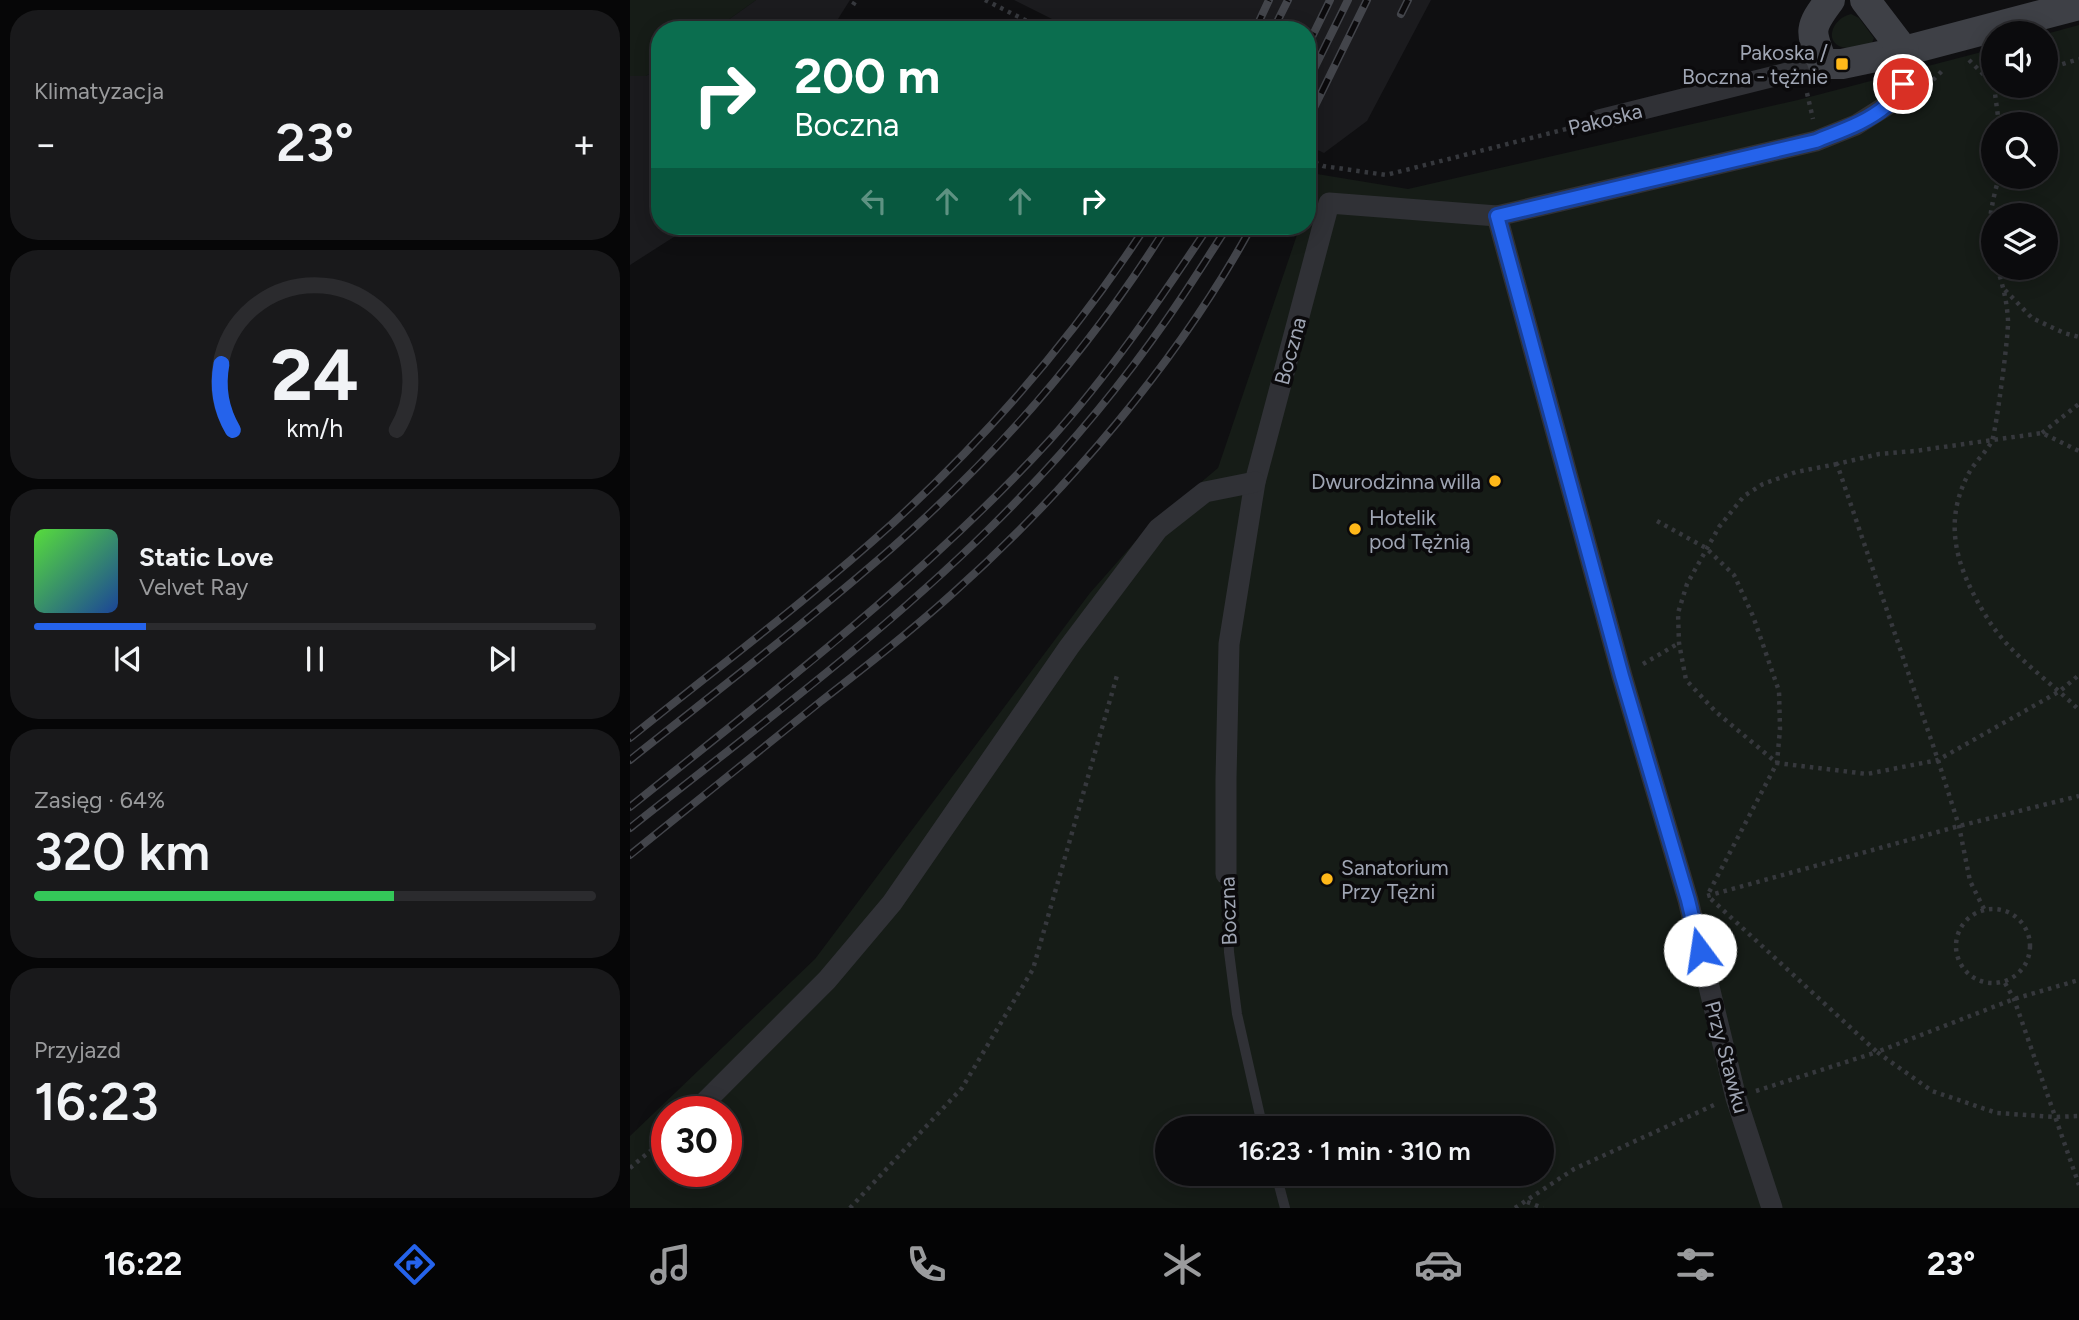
<!DOCTYPE html>
<html lang="pl">
<head>
<meta charset="utf-8">
<style>
  body { margin:0; font-family:Figtree,sans-serif; background:#19191b; color:#f1f3f6; height:100vh; display:flex; flex-direction:column; font-size:26px; white-space:nowrap }
  * { box-sizing:border-box; margin:0 }
  p { font-size:23px; color:#9a9b9d }
  .icon { flex:none; width:38px; height:38px; fill:none; stroke:currentColor; stroke-width:2; stroke-linecap:round; stroke-linejoin:round }
  .map { position:relative; flex:1; overflow:hidden }
  .details { display:flex; flex-direction:column; gap:10px; padding:10px; background:#060607; width:630px }
  .details>* { flex:none }
  .banner { position:absolute; left:21px; top:21px; width:665px; height:214px; border-radius:28px; box-shadow:0 4px 18px #0003,0 0 0 2px #2b2b2e; background:#0b6e4f; color:#fff; overflow:hidden }
  .buttons { position:absolute; left:1351px; top:21px; display:grid; gap:14px }
  .buttons a { display:grid; place-items:center; width:77px; height:77px; border-radius:50%; background:#0b0b0d; box-shadow:0 4px 18px #0003,0 0 0 2px #2b2b2e; font-size:35px }
  .speed { position:absolute; left:21px; top:1096px; display:flex; gap:14px; font-size:35px; font-weight:700; text-align:center }
  .speed>* { display:grid; place-content:center; width:91px; height:91px; border-radius:50%; background:#0b0b0d; box-shadow:0 4px 18px #0003,0 0 0 2px #2b2b2e; line-height:1 }
  .speed .limit { border:10px solid #d22; background:#fff; color:#111 }
  .pin { position:absolute; display:grid; place-items:center; width:60px; height:60px; color:#fff; margin:-30px; border:4px solid #fff; border-radius:50%; box-shadow:0 2px 7px #0007 }
  .me { position:absolute; width:77px; margin:-38px; rotate:346deg; stroke-linejoin:round; filter:drop-shadow(0 0 5px #0008) }
  .turn { display:flex; align-items:center; gap:24px; height:147px; padding:0 28px; font-size:32px }
  .turn .icon { width:91px; height:91px; stroke-width:2.5 }
  .turn b { display:block; font-size:49px; line-height:60px }
  .lanes { display:flex; align-items:center; height:66px; padding:0 28px; background:#0003; justify-content:center; gap:35px; direction:ltr }
  .lanes .off { opacity:.35 }
  .big { font-size:52px; font-weight:600; line-height:1.1 }
  .details .widget { flex:1; display:flex; flex-direction:column; justify-content:center; gap:10px; min-width:0; padding:0 24px; border-radius:28px; background:#19191b }
  .details .dial { align-items:center; gap:0 }
  .dial svg { height:182px; overflow:visible; fill:none; stroke:#2b2b2e; stroke-width:7; stroke-linecap:round; text-anchor:middle }
  .dial text { fill:#f1f3f6; stroke:none }
  .song { display:flex; align-items:center; gap:21px }
  .cover { width:84px; height:84px; border-radius:10px; background:linear-gradient(135deg,hsl(110 70% 55%),hsl(220 70% 35%)) }
  .played { height:7px; border-radius:4px; background:linear-gradient(90deg,#2563eb 20%,#2b2b2e 20%) }
  .keys { display:flex; justify-content:space-around; direction:ltr }
  .heat { display:flex; justify-content:space-between; align-items:center; font-size:38px; direction:ltr }
  .charge { height:10px; border-radius:5px; background:linear-gradient(90deg,#34c759 64%,#2b2b2e 0) }
  .trip { position:absolute; left:525px; top:1116px; width:399px; height:70px; border-radius:35px; background:#0b0b0d; box-shadow:0 4px 18px #0003,0 0 0 2px #2b2b2e; font-weight:600; line-height:70px; text-align:center }
  .tab-bar { display:flex; height:112px; justify-content:space-around; align-items:center; background:#040405; color:#9a9b9d }
  .tab-bar .icon { width:49px; height:49px }
  .tab-bar .on { color:#2563eb }
  .tab-bar b { font-size:32px; color:#f1f3f6 }
  main { display:flex; flex:1; min-height:0 }
  .map>svg:first-child { display:block }
</style>
</head>
<body>
<main>
<section class="details">
<div class="widget"><p>Klimatyzacja</p>
<div class="heat"><a>−</a><b class="big">23°</b><a>+</a></div>
</div>
<div class="widget dial"><svg viewBox="0 0 100 80">
<path d="M14 69A42 42 0 1 1 86 69"/>
<path d="M14 69A42 42 0 0 1 9 40" stroke="#2563eb"/>
<text x="50" y="56" font-size="32" font-weight="700">24</text>
<text x="50" y="72" font-size="11">km/h</text>
</svg></div>
<div class="widget">
<div class="song"><i class="cover"></i><div><b>Static Love</b><p>Velvet Ray</p></div></div>
<div class="played"></div>
<div class="keys"><svg class="icon" aria-label="previous" viewBox="0 0 24 24"><path d="M18 5L8 12l10 7zM5 5v14"/></svg><svg class="icon" aria-label="pause" viewBox="0 0 24 24"><path d="M8 5v14M16 5v14"/></svg><svg class="icon" aria-label="next" viewBox="0 0 24 24"><path d="M6 5l10 7-10 7zM19 5v14"/></svg></div>
</div>
<div class="widget"><p>Zasięg · 64%</p><b class="big">320 km</b><div class="charge"></div></div>
<div class="widget"><p>Przyjazd</p><b class="big">16:23</b></div>
</section>
<div class="map">
<svg width="1449" height="1208" viewBox="0 0 1449 1208">
  <rect width="100%" height="100%" fill="#0f0f11"/>
  <g fill="#1b1b1e">
    <polygon points="126,0 220,0 201,30 84,30"/>
    <polygon points="384,0 801,0 737,121 694,153 677,145 677,30 444,30"/>
    <polygon points="30,67 30,226 61,226 0,265 0,76 16,76"/>
  </g>
  <g fill="#161c17" fill-rule="evenodd">
    <polygon points="0,0 126,0 84,30 30,30 30,67 16,76 0,76"/>
    <path d="M1221,14L1229,18L1244,38L1241,45C1234,46 1225,49 1217,48C1193,46 1200,19 1221,14Z"/>
    <path d="M1449,25V1208H0V1136L185,959L460,593L519,526L588,468L670,226H677V204L687,174L778,189L1168,100L1363,49V86H1416V34ZM1363,124H1416V177H1363ZM1363,215H1416V268H1363ZM37,1111H96V1171H37ZM537,1129H912V1174H537Z"/>
  </g>
  <g fill="none" stroke-linecap="round" stroke-linejoin="round">
    <g stroke="#36383d" stroke-width="4.5" stroke-dasharray="3.5 5" stroke-linecap="butt">
      <polyline points="355,0 415,30"/>
      <polyline points="223,5 226,0"/>
      <polyline points="1339,60 1363,84"/>
      <polyline points="1416,69 1449,59"/>
      <polyline points="1297,86 1313,70"/>
      <polyline points="1364,86 1369,124"/>
      <polyline points="1177,93 1183,119"/>
      <polyline points="677,159 693,166 756,175 948,126"/>
      <path d="M1363,256C1355,231 1362,202 1369,177"/>
      <path d="M1367,268C1373,285 1377,302 1378,320C1379,333 1366,431 1362,441C1356,452 1346,461 1340,471C1311,523 1327,569 1356,616C1379,655 1418,679 1449,710"/>
      <polyline points="1375,290 1402,318 1434,333 1449,337"/>
      <polyline points="1412,433 1449,404"/>
      <polyline points="1207,464 1166,472 1133,484 1114,496 1089,527 1057,584 1048,613 1049,643 1056,680 1086,712 1147,763 1237,774 1308,760 1430,691 1449,675"/>
      <polyline points="1027,521 1076,548 1104,575 1123,616 1149,691 1150,729 1147,763 1077,896 1329,826 1449,796"/>
      <polyline points="1013,664 1049,643"/>
      <polyline points="1081,899 1247,1052 1384,999 1449,980"/>
      <circle cx="1363" cy="946" r="37"/>
      <polyline points="1354,909 1340,881 1329,826 1308,760 1207,464 1249,454 1285,451 1412,433 1449,451"/>
      <polyline points="1375,983 1384,999 1449,1185"/>
      <polyline points="1126,1091 1247,1052 1302,1091 1367,1113 1426,1117 1449,1116"/>
      <polyline points="0,1168 37,1137"/>
      <polyline points="897,1202 913,1208"/>
      <polyline points="220,1208 332,1088 403,969 488,672"/>
      <polyline points="885,1208 944,1169 1084,1105"/>
    </g>
    <g stroke="#303136" stroke-width="10">
      <polyline points="596,874 599,952 607,1014 633,1129"/>
      <polyline points="646,1174 655,1208"/>
    </g>
    <g stroke="#303136" stroke-width="21">
      <polyline points="969,120 1193,64"/>
      <polyline points="867,216 992,676 1058,900 1106,1098 1142,1208"/>
      <polyline points="596,874 596,779 599,644 625,482 699,203 867,216 1186,141 1226,125 1256,106 1273,84 1274,51"/>
      <polyline points="66,1111 197,980 262,903 439,647 528,529 575,492 625,482"/>
    </g>
    <g stroke="#3e4046" stroke-width="30">
      <path d="M1200,0C1178,29 1180,31 1193,64H1212L1274,51L1449,5"/>
      <polyline points="1235,0 1274,51"/>
    </g>
    <g stroke="#43454b" stroke-width="8">
      <g id="rail">
        <polyline points="771,14 778,0"/>
        <polyline points="625,30 639,0"/>
        <polyline points="643,30 658,0"/>
        <polyline points="677,47 700,0"/>
        <polyline points="677,83 718,0"/>
        <polyline points="677,122 737,0"/>
        <path d="M0,738C88,667 179,599 263,523C359,435 445,335 516,226"/>
        <path d="M0,760C88,690 178,621 263,547C368,454 463,345 537,226"/>
        <path d="M0,807C144,691 292,579 418,442C479,375 529,301 579,226"/>
        <path d="M0,828C122,731 248,638 359,529C424,465 485,394 537,319C558,289 578,257 598,226"/>
        <path d="M0,855C63,804 127,753 190,702C235,667 280,632 322,594C437,491 548,362 622,226"/>
      </g>
    </g>
    <use href="#rail" stroke="#0b0a0c" stroke-width="5" stroke-dasharray="16" stroke-linecap="butt"/>
  </g>
  <g fill="none" stroke-linecap="round" stroke-linejoin="round">
    <g stroke="#184099" stroke-width="18">
      <path id="route" d="M1070,950L1058,900L992,676L867,216L1186,141C1210,131 1236,123 1256,106C1262,100 1268,91 1273,84"/>
    </g>
    <use href="#route" stroke="#2563eb" stroke-width="12"/>
  </g>
  <g fill="#ffb819" stroke="#0b0a0c" stroke-width="2.5">
    <rect x="1205" y="57" width="14" height="14" rx="3.5"/>
    <circle cx="865" cy="481" r="7"/>
    <circle cx="725" cy="529" r="7"/>
    <circle cx="697" cy="879" r="7"/>
  </g>
  <g text-anchor="middle" dominant-baseline="central" stroke-width="7" stroke-linejoin="round" paint-order="stroke">
    <g font-size="21" fill="#9fa5b3" stroke="#0b0a0c" text-anchor="end">
      <text x="1198" y="52">Pakoska /<tspan x="1198" dy="24">Boczna - tężnie</tspan></text>
      <text x="851" y="481">Dwurodzinna willa</text>
      <text x="739" y="517" text-anchor="start">Hotelik<tspan x="739" dy="24">pod Tężnią</tspan></text>
      <text x="711" y="867" text-anchor="start">Sanatorium<tspan x="711" dy="24">Przy Tężni</tspan></text>
    </g>
    <g font-size="21" fill="#9fa5b3" stroke="#0b0a0c">
      <text transform="translate(975 119) rotate(-14)">Pakoska</text>
      <text transform="translate(660 351) rotate(-75)">Boczna</text>
      <text transform="translate(598 911) rotate(-92)">Boczna</text>
      <text transform="translate(1097 1057) rotate(75)">Przy Stawku</text>
    </g>
  </g>
</svg>
<div class="buttons">
<a><svg class="icon" aria-label="sound" viewBox="0 0 24 24"><path d="M4 9h4l5-4v14l-5-4H4zM17 9q2 3 0 6"/></svg></a>
<a><svg class="icon" aria-label="search" viewBox="0 0 24 24"><circle cx="10" cy="10" r="6"/><path d="M15 15l6 6"/></svg></a>
<a><svg class="icon" aria-label="layers" viewBox="0 0 24 24"><path d="M12 4l9 5-9 5-9-5zM3 14l9 5 9-5"/></svg></a>
</div>
<div class="speed"><div class="limit">30</div></div>
<div class="pin" style="left:1273px;top:84px;background:#d93025"><svg class="icon" aria-label="arrive" viewBox="0 0 24 24"><path d="M6 21V4h12l-3 4 3 4H6"/></svg></div>
<svg class="me" style="left:1070px;top:950px" viewBox="-20 -20 40 40"><circle r="19" fill="#fff"/><path d="M0-13L10 11 0 6-10 11z" fill="#2563eb"/></svg>
<div class="trip">16:23 · 1 min · 310 m</div>
<div class="banner">
<div class="turn"><svg class="icon" aria-label="right" viewBox="0 0 24 24"><path d="M7 20v-9h11M14 6l5 5-5 5"/></svg><div><b>200 m</b>Boczna</div></div>
<div class="lanes"><svg class="icon off" aria-label="left" viewBox="0 0 24 24"><path d="M17 20v-9H6M10 6l-5 5 5 5"/></svg><svg class="icon off" aria-label="ahead" viewBox="0 0 24 24"><path d="M12 20V5M6 11l6-6 6 6"/></svg><svg class="icon off" aria-label="ahead" viewBox="0 0 24 24"><path d="M12 20V5M6 11l6-6 6 6"/></svg><svg class="icon" aria-label="right" viewBox="0 0 24 24"><path d="M7 20v-9h11M14 6l5 5-5 5"/></svg></div>
</div>
</div>
</main>
<nav class="tab-bar">
<b>16:22</b>
<svg class="icon on" aria-label="directions" viewBox="0 0 24 24"><path d="M12 3l9 9-9 9-9-9zM9 14v-3h6M13 9l2 2-2 2"/></svg>
<svg class="icon" aria-label="music" viewBox="0 0 24 24"><path d="M9 18V5l10-2v13"/><circle cx="6" cy="18" r="3"/><circle cx="16" cy="16" r="3"/></svg>
<svg class="icon" aria-label="phone" viewBox="0 0 24 24"><path d="M5 4h4l2 5-3 2q2 4 5 5l2-3 5 2v4C11 20 4 13 5 4z"/></svg>
<svg class="icon" aria-label="climate" viewBox="0 0 24 24"><path d="M12 3v18M4 7l16 10M4 17L20 7"/></svg>
<svg class="icon" aria-label="car" viewBox="0 0 24 24"><path d="M5 17H2v-5l4-1 3-4h7l3 4 3 1v5h-3M9 17h6M6 11h13"/><circle cx="7" cy="17" r="2"/><circle cx="17" cy="17" r="2"/></svg>
<svg class="icon" aria-label="filters" viewBox="0 0 24 24"><path d="M4 7h16M4 17h16"/><circle cx="9" cy="7" r="2"/><circle cx="15" cy="17" r="2"/></svg>
<b>23°</b>
</nav>
</body>
</html>
